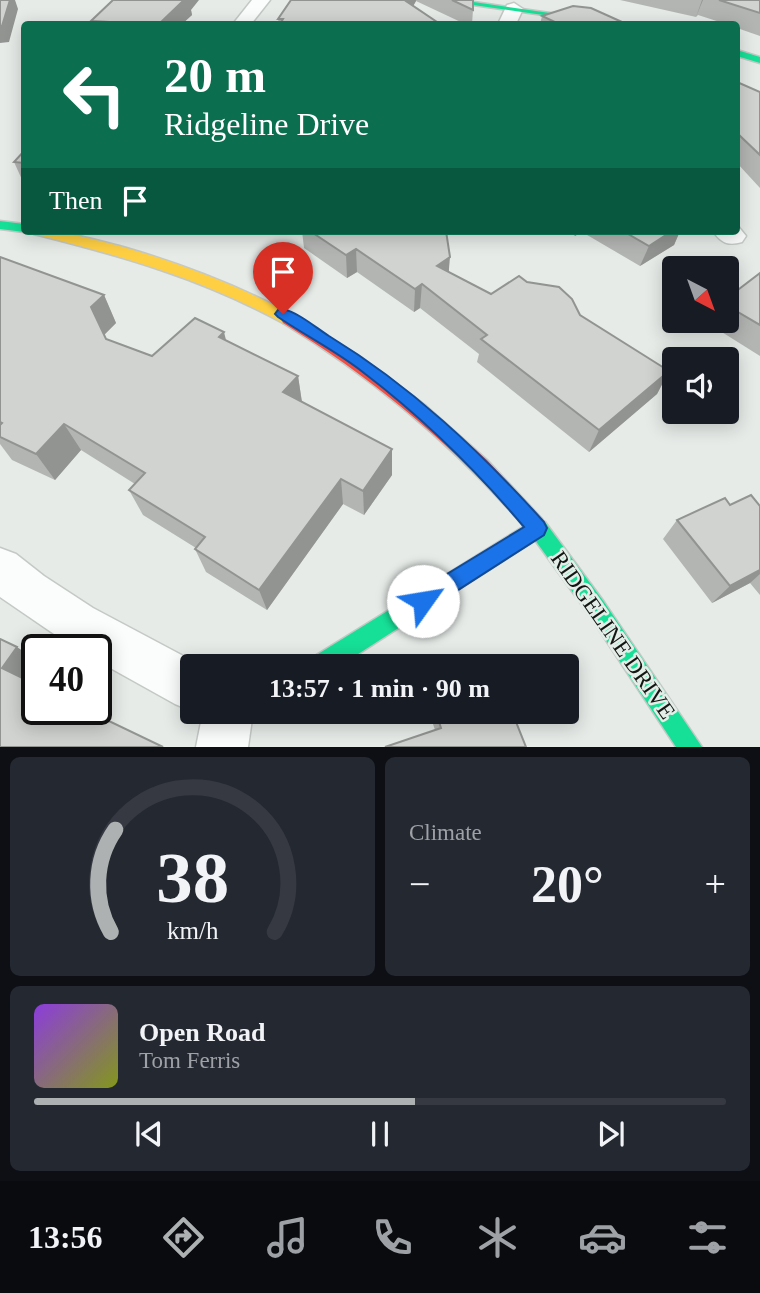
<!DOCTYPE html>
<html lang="en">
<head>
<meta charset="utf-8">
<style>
  body { margin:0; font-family:"Times New Roman",serif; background:#242831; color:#f1f3f6; height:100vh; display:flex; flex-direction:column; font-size:26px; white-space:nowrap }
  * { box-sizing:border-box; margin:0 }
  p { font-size:23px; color:#9ea1a6 }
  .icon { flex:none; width:38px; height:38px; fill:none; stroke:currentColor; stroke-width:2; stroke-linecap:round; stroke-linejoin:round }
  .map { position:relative; height:747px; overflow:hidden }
  .sheet { display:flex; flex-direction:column; gap:10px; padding:10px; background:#0d0f14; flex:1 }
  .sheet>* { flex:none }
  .banner { position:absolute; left:21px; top:21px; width:719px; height:214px; border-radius:7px; box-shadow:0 4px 18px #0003; background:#0b6e4f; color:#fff; overflow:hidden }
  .needle { width:46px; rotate:139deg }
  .tools { position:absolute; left:662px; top:256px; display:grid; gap:14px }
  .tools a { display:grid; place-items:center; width:77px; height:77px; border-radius:7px; background:#171b24; box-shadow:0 4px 18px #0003; font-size:35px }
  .speed { position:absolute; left:21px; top:634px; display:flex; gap:14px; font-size:35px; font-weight:700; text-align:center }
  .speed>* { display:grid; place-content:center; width:91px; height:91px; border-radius:50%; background:#171b24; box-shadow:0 4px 18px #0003; line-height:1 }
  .speed .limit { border:4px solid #111; border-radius:10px; background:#fff; color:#111 }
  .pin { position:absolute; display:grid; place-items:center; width:60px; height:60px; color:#fff; margin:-72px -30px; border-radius:50% 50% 50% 0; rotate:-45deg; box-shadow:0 0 7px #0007 }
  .pin .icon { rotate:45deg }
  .me { position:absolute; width:77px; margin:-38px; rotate:58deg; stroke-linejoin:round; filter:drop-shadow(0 0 5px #0008) }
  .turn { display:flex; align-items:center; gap:24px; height:147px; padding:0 28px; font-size:32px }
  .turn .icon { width:91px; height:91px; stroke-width:2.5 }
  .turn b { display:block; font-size:49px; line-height:60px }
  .then { display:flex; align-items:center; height:66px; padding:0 28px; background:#0003; gap:14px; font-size:26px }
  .big { font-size:52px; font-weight:600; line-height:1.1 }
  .sheet .tile { flex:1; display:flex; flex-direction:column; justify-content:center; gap:10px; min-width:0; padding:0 24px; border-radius:10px; background:#242831 }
  .sheet .dial { align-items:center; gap:0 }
  .dial svg { height:182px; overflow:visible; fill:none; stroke:#363941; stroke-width:7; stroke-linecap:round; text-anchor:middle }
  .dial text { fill:#f1f3f6; stroke:none }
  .song { display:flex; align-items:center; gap:21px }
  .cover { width:84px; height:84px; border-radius:10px; background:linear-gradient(135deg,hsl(270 70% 55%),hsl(70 70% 35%)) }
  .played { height:7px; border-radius:4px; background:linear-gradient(90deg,#aeb1b2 55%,#363941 55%) }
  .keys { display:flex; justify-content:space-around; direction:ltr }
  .heat { display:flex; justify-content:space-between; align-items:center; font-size:38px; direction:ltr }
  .sheet .tiles { flex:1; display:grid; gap:10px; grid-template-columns:1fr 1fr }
  .tile:last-child { grid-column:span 2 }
  .trip { position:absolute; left:180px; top:654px; width:399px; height:70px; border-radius:7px; background:#171b24; box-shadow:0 4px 18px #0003; font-weight:600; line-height:70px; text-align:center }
  .menu { display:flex; height:112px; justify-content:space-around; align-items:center; background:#090b0e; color:#9ea1a6 }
  .menu .icon { width:49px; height:49px }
  .menu .on { color:#aeb1b2 }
  .menu b { font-size:32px; color:#f1f3f6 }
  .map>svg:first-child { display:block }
</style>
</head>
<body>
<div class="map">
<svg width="760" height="747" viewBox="0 0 760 747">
  <rect width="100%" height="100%" fill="#e6ebe8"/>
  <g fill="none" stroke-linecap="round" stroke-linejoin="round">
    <g stroke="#c5c9c6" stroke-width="3">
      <g id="street">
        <polygon points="252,0 270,0 251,24 233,24"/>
        <polygon points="514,3 523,9 516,24 498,24 507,5"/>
        <path d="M737,225L746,236L742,242C728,246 721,243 713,231H737Z"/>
        <polygon points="0,548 16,554 44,576 93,608 204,667 192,667 192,711 175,704 96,660 96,649 76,649 0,597"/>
        <polygon points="203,712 253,712 248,747 196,747"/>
      </g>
    </g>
    <g stroke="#c5c9c6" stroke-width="3">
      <g id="fast">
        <polygon points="438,0 460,0 627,24 607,24"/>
        <polygon points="737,50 760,57 760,63 737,56"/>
        <polygon points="0,221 24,224 24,231 28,231 24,232 0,229"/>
        <polygon points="535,516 545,522 604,602 702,747 676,747 590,616 535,540 338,667 307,667 310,659 526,525 528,519"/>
      </g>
    </g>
    <g stroke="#c5c9c6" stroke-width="3">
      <path id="slow" d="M33,231C64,231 93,239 123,247C182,264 239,286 293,315L295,319L293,323H283C203,279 122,256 34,234Z"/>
    </g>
    <g stroke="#c5c9c6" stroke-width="3">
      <path id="jam" d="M288,314L362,358L426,406L487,460L542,519L544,525L542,531L535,534L528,531C457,448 376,380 283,323L281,319L283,315Z"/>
    </g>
    <use href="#street" fill="#fbfcfc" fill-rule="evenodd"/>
    <use href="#fast" fill="#16e098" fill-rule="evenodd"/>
    <use href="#slow" fill="#ffcf43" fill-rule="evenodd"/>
    <use href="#jam" fill="#f24e42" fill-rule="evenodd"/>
  </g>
  <g fill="#b3b5b3">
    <polygon points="291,0 473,0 473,10 472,24 465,24 416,1 413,6 440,24 279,24 278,19"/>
    <polygon points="620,0 760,0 760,36 737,28 737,24 726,24 698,15 696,17"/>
    <polygon points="191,10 192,15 182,24 92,24 91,21"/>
    <polygon points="542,16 622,22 621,24 540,24"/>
    <polygon points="737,82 760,92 760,188 737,163"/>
    <polygon points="24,151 24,184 14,162"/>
    <polygon points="302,231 446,231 449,272 491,294 580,315 669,371 657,394 589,452 477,362 479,354 420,308 414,312 357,272 347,278 304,248"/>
    <polygon points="568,231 680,231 674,245 640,266 582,232 575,236"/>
    <polygon points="0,257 104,295 116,323 104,335 106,339 152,356 226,340 298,376 302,402 392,475 364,515 343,504 267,610 206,572 195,549 196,548 143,515 129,490 135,484 81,450 55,480 12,460 0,444"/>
    <polygon points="760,273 760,356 709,324 712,320 726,320 726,299"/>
    <polygon points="730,505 760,506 760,595 750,583 712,603 663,539 677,520"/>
    <polygon points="429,712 512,712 435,730"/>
  </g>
  <g fill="#929492">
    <polygon points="10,0 15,0 18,9 9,42 0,43 0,26"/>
    <polygon points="184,0 199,0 191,10 192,15 182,24 159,24"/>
    <polygon points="407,0 416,0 416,1 406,19"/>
    <polygon points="702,0 703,0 696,17"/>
    <polygon points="576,231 582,231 575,236"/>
    <polygon points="672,231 680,231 674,245 640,266 649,246"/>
    <polygon points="356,249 357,272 347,278 346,255"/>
    <polygon points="450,257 448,280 437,266"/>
    <polygon points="422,284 420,308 414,312 415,289"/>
    <polygon points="104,295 116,323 104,335 91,307"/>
    <polygon points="224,332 231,360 219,337"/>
    <polygon points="669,371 657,394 589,452 599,430"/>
    <polygon points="298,376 302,403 283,392"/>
    <polygon points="64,424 81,450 55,480 36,454"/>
    <polygon points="392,449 392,475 364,515 363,491"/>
    <polygon points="341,479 343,504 267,610 259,590"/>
    <polygon points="760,570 760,574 750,583 712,603 730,586"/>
    <polygon points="17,647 37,661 37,672 28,685 2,668"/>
  </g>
  <g fill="#d0d3d0" stroke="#929492" stroke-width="2">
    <polygon points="0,0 10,0 2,26 0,26"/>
    <polygon points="113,0 184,0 159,24 107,24 108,22 91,21"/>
    <polygon points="291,0 407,0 406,1 440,24 280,24 283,19 278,19"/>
    <polygon points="452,0 473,0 473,10"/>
    <polygon points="719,0 760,0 760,13"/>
    <polygon points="573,6 591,8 622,22 613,24 559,24 542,16"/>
    <polygon points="737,82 760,92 760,155 737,133"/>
    <polygon points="24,151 24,163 14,162"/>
    <polygon points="310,231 446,231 450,257 437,266 491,294 519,276 527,282 559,287 572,299 580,315 669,371 599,430 481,339 487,335 422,284 415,289 356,249 346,255"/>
    <polygon points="623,231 672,231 649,246"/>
    <polygon points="0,257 104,295 91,307 106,339 152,356 195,318 224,332 219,337 298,376 283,392 392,449 363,491 341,479 259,590 195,549 205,537 129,490 145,473 64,424 36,454 0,437 0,425 2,423 0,422"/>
    <polygon points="760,273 760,325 726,305 726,299"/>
    <polygon points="751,495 760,506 760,570 730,586 677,520 725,498 730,505"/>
    <polygon points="0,639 17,647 2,668 37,685 37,709 84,709 163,747 0,747"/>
    <polygon points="436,712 512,712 526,747 385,747 441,728"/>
  </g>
  <path fill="#1a73e8" stroke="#114b97" stroke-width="2" d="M283,309C299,313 315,327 329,336C411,386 480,451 544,522L547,528L544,535L430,608L423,611L416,608L412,601L416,593L524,527C476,470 423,418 364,373C338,352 306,336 278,317L275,314L278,310Z"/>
  <g text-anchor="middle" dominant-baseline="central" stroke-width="5" stroke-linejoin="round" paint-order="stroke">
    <g font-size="23" fill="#131714" stroke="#e4ede7">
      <text transform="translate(613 635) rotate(55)">RIDGELINE DRIVE</text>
    </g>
  </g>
</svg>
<div class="tools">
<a><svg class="needle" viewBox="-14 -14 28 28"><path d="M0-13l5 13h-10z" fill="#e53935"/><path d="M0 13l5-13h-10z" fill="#9ea1a6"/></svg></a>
<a><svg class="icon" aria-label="sound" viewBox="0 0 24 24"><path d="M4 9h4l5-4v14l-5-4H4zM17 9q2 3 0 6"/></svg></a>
</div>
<div class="speed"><div class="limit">40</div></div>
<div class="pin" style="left:283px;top:314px;background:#d93025"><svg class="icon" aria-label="arrive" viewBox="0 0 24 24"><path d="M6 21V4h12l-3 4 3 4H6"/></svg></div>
<svg class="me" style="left:423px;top:601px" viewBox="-20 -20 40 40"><circle r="19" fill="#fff"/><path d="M0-13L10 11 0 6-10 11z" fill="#1a73e8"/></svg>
<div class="trip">13:57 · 1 min · 90 m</div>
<div class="banner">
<div class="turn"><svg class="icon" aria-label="left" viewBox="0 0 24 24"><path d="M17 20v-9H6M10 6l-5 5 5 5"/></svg><div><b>20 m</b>Ridgeline Drive</div></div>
<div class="then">Then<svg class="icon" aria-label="arrive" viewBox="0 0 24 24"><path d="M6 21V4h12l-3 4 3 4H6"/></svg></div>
</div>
</div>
<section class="sheet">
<div class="tiles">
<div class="tile dial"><svg viewBox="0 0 100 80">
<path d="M14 69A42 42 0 1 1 86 69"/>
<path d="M14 69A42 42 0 0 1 16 24" stroke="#aeb1b2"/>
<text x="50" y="56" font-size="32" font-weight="700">38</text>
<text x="50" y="72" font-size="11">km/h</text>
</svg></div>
<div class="tile"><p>Climate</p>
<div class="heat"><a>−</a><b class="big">20°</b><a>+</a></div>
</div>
<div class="tile">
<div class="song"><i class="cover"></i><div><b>Open Road</b><p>Tom Ferris</p></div></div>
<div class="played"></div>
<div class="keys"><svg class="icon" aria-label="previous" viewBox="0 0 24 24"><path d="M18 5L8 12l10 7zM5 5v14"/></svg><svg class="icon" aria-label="pause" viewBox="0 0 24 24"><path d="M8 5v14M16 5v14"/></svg><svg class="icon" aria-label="next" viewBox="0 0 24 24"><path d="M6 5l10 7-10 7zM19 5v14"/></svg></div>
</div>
</div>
</section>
<nav class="menu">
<b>13:56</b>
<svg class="icon on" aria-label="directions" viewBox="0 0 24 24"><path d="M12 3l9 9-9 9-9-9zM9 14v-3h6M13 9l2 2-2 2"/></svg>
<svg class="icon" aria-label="music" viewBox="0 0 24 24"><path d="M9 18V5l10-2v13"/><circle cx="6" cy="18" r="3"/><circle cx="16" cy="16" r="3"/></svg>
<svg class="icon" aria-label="phone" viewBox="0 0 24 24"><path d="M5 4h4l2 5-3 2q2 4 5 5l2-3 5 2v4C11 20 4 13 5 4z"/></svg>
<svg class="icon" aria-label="climate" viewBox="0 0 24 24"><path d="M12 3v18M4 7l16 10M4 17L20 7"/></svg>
<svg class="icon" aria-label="car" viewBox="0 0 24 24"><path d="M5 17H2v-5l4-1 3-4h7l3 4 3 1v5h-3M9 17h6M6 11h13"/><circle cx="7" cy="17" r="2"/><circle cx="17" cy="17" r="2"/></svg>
<svg class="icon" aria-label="filters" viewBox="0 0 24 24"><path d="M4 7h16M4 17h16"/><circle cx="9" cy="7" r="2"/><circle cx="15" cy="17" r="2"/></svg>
</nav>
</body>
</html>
